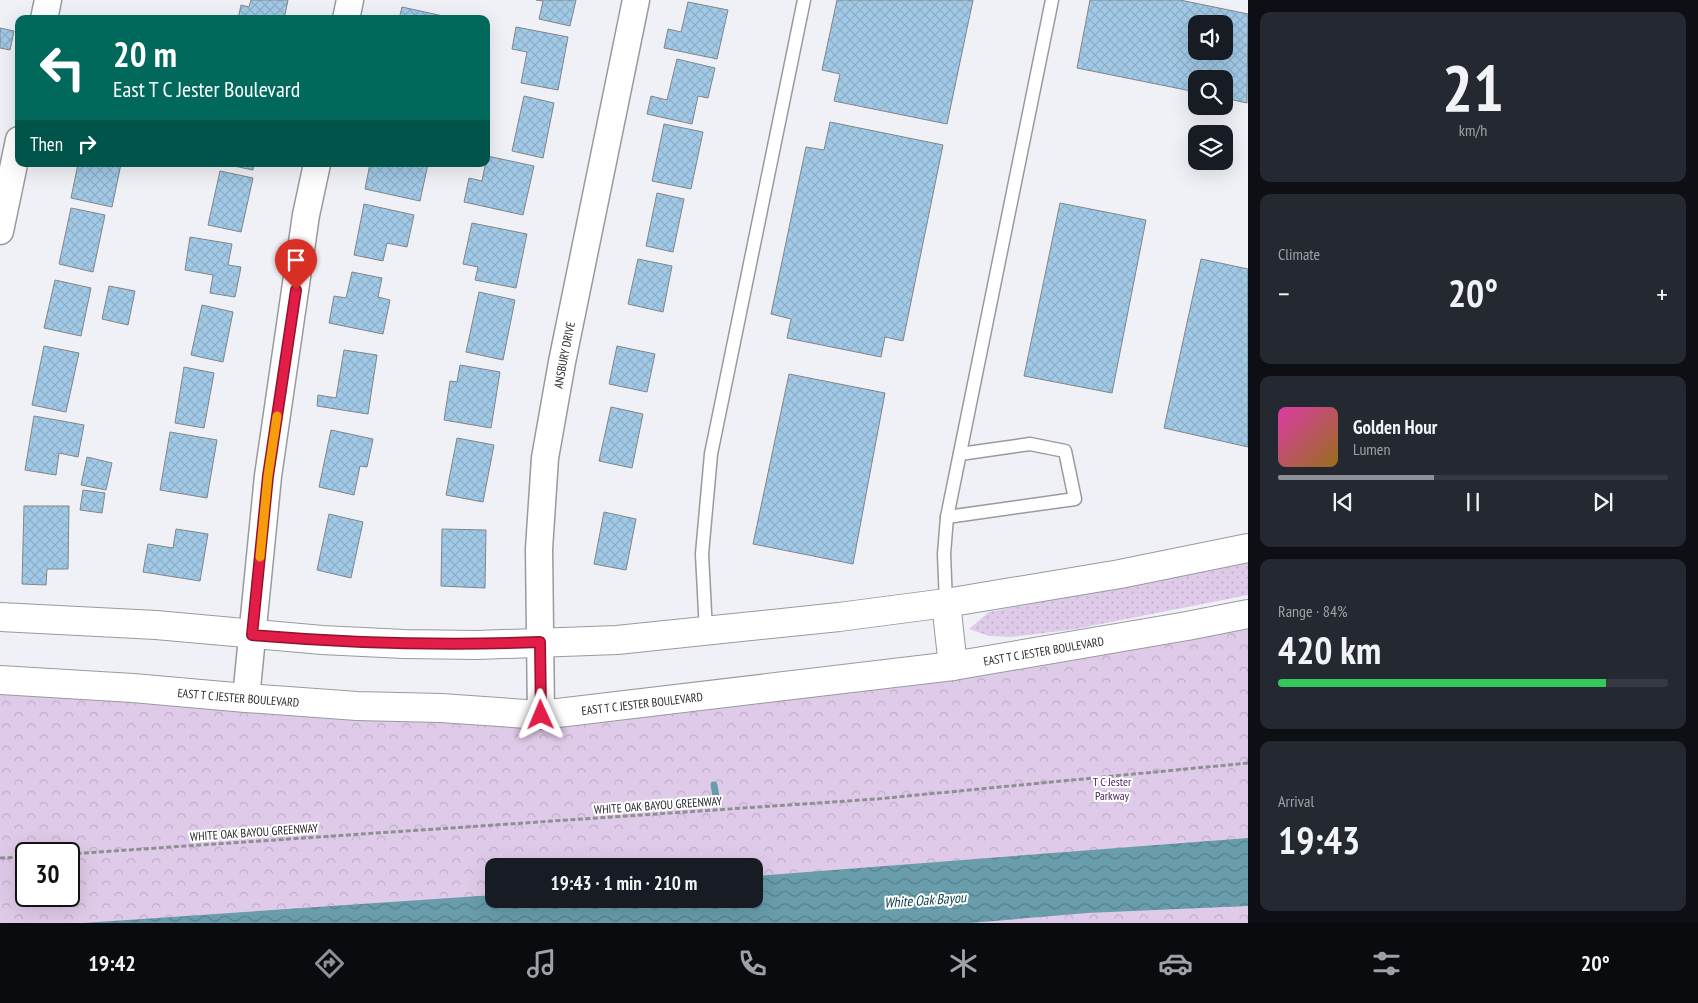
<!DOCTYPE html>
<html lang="en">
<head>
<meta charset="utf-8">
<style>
  body { margin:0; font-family:"PT Sans Narrow",sans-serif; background:#242831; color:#f1f3f6; height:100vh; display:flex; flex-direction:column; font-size:19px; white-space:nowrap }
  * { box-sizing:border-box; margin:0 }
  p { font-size:16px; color:#9ea1a6 }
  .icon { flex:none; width:28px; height:28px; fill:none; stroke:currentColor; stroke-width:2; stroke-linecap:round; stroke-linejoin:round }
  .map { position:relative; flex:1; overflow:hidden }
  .drawer { display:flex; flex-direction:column; gap:12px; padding:12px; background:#0d0f14; width:450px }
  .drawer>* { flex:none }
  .top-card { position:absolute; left:15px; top:15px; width:475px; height:152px; border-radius:10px; box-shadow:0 5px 20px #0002; background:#00695c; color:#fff; overflow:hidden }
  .tools { position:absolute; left:1188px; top:15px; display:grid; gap:10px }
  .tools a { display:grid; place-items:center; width:45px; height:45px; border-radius:10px; background:#171b24; box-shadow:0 5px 20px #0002; font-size:25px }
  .speed { position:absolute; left:15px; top:842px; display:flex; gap:10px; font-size:25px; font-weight:700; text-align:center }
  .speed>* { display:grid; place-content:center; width:65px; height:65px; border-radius:50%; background:#171b24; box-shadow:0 5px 20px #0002; line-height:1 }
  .speed .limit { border:2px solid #111; border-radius:8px; background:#fff; color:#111 }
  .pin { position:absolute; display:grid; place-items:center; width:42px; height:42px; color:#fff; margin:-51px -21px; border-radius:50% 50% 50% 0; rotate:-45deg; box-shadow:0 0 5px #0007 }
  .pin .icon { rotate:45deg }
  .me { position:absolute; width:55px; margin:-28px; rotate:359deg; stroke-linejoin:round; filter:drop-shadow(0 0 4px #0008) }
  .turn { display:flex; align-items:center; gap:18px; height:105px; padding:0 15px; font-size:22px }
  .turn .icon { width:65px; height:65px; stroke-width:2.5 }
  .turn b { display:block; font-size:35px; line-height:42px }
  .then { display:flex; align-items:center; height:48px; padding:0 15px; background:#0003; gap:10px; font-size:19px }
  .big { font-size:38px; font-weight:700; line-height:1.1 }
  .drawer .tile { flex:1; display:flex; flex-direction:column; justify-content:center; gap:8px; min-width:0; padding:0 18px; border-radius:10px; background:#242831 }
  .drawer .dial { align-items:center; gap:0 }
  .dial b { font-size:65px; line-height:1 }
  .song { display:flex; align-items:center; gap:15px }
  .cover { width:60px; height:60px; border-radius:8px; background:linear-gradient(135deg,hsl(320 70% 55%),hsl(40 70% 35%)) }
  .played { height:5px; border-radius:2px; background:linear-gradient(90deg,#8c9099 40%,#363941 40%) }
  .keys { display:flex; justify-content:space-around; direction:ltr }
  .heat { display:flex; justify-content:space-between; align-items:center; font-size:28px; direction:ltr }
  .charge { height:8px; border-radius:4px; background:linear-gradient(90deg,#34c759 84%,#363941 0) }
  .trip { position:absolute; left:485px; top:858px; width:278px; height:50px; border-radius:10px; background:#171b24; box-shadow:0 5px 20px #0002; font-weight:700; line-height:50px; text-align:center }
  .dock { display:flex; height:80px; justify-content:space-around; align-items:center; background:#090b0e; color:#9ea1a6 }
  .dock .icon { width:35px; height:35px }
  .dock .on { color:#8c9099 }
  .dock b { font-size:22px; color:#f1f3f6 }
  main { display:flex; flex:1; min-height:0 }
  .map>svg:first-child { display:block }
</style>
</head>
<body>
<main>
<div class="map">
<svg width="1248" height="923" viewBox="0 0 1248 923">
  <defs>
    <pattern id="grass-dots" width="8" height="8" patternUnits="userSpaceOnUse" patternTransform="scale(1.25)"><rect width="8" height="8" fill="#e0cae9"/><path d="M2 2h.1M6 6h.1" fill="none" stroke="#c0aec8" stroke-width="1.8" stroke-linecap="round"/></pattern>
    <pattern id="park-crowns" width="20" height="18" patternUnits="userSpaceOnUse" patternTransform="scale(1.25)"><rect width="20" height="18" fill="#e0cae9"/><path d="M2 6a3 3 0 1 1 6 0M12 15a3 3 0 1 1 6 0" fill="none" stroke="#c0aec8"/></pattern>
    <pattern id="water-waves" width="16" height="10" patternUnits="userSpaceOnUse" patternTransform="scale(1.25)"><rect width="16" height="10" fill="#699dab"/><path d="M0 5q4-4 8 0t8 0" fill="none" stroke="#56808b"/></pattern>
    <pattern id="building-cross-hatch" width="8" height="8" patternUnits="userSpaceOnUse" patternTransform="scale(1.25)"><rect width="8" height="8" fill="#a2cae7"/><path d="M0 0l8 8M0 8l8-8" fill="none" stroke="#8caec6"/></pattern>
  </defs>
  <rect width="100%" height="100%" fill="#eff1f6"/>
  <polygon fill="url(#grass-dots)" points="1248,561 1248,595 1076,629 1013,637 989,636 969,629 989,612"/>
  <path fill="url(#park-crowns)" fill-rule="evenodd" d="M1248,624V923H0V691L434,718ZM26,854H69V896H26ZM494,866H754V899H494Z"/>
  <polygon fill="url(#water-waves)" points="1248,838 1248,906 1087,913 970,923 83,923 494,895 494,899 754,899 754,876"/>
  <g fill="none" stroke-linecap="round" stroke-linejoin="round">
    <polyline stroke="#699dab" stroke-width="7" points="714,785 717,802"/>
  </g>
  <g fill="url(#building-cross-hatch)" stroke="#81868a" fill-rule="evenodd">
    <polygon points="251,0 288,0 284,19 238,19 241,5 249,7"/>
    <polygon points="536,0 576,0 570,26 539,19 543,1"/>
    <polygon points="837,0 973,0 947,124 834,101 840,74 822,70"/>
    <path d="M1090,0H1180L1248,14L1247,103L1224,98V79H1196V92L1077,68ZM1196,24H1224V51H1196Z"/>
    <polygon points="688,2 728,10 717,59 664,48 668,29 681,32"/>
    <polygon points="402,7 452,18 452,19 399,19"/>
    <polygon points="516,27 568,37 558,90 521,83 527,52 512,49"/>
    <polygon points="0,28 14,31 10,50 0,48"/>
    <polygon points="677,59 715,68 708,98 698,96 692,124 647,114 651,96 667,100"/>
    <polygon points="524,96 554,103 543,158 512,151"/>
    <polygon points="830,122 943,145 903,341 885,337 881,357 787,338 791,319 771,314 806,147 824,150"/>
    <polygon points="664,124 703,132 691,189 652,181"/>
    <polygon points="487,156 534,166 523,215 464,202 469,178 482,181"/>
    <polygon points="78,164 121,164 112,207 71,198"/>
    <polygon points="224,164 254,164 253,170"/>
    <polygon points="370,164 428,164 420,201 365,189"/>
    <polygon points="220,171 253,178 241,232 208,225"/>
    <polygon points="657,193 684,199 673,252 646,246"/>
    <polygon points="1060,203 1146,220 1112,393 1024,376"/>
    <polygon points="364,204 414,215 407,247 387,243 383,261 354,255"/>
    <polygon points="71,208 105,215 93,272 59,264"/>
    <polygon points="472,223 527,234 516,288 475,280 478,267 463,264"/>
    <polygon points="190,237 232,244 228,265 241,267 235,297 210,293 213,275 185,270"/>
    <polygon points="638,259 672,266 663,312 628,304"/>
    <polygon points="1201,259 1248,269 1248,447 1164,428"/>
    <polygon points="352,272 382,278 378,297 390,300 383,334 329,323 334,296 346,298"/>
    <polygon points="55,280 91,288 81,336 44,328"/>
    <polygon points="109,286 135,291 128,325 102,319"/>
    <polygon points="479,292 515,300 503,360 466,352"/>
    <polygon points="202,305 233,312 223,362 191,355"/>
    <polygon points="44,346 79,353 66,412 32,405"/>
    <polygon points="617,346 655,354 647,392 609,384"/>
    <polygon points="344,350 377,355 368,414 317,406 318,395 336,398"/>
    <polygon points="460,365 500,372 491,428 444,420 450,381 457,382"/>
    <polygon points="184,367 214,373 204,428 175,423"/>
    <polygon points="789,374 885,393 853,564 753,544"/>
    <polygon points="611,407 643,414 632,468 599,461"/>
    <polygon points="34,416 84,425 78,457 59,453 56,475 25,470"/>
    <polygon points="331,430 373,439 367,467 360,466 354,495 319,487"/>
    <polygon points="170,432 217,440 207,498 160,490"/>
    <polygon points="457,438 494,445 483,502 446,495"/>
    <polygon points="87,457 112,463 106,490 81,485"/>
    <polygon points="83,490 105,493 102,513 80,510"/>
    <polygon points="24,506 69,506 68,569 47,569 46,585 22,584"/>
    <polygon points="604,512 636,519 626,570 594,564"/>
    <polygon points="329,514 363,522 351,578 317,570"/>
    <polygon points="176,529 208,534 200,581 143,572 148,544 173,548"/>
    <polygon points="442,529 486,530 485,588 441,586"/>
  </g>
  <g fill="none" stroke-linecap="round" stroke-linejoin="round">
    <g stroke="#989a9f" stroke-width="15">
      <g id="service">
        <polyline points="947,517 1075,499 1065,451 1030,444 960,454"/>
        <polyline points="946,603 944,554 947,517 1052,0"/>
        <polyline points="706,632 702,554 711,454 804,0"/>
      </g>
    </g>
    <g stroke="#989a9f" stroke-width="29">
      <g id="minor">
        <polyline points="44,19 48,0"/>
        <polyline points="346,19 350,0"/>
        <polyline points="0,231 19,140"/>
        <polyline points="246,698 268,476 306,215 317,164"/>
        <path id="s1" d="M541,715L539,549L545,458L562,362L636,0"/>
      </g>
    </g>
    <g stroke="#989a9f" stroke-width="30">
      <g id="tertiary">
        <polyline points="946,603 953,666"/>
        <polyline points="0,617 156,625 322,640 404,644 477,645 617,640 839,617 946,603 1120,574 1248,548"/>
        <path id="s2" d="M0,680L133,688L246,698L357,706L441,708L541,715L953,666L1187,626L1248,614"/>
      </g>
    </g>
    <g stroke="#8f9094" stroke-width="3" stroke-dasharray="5 2.5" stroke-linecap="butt">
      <polyline points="69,854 876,799 1248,763"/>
      <polyline points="0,858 26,857"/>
    </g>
    <use href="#service" stroke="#fff" stroke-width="12"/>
    <use href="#minor" stroke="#fff" stroke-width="26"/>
    <use href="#tertiary" stroke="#fff" stroke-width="28"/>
  </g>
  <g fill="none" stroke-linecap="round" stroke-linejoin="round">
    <g stroke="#92132f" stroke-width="12">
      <path id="route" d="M296,290L268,476L252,635C348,643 444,646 540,642L541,715"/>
    </g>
    <use href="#route" stroke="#e11d48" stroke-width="9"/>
    <polyline stroke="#f59e0b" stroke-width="9" points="260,557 268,476 277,416"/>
  </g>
  <g text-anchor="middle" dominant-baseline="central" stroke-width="4" stroke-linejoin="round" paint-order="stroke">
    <g font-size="12" fill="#28292b" stroke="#fff">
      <text stroke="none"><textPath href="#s1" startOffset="362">ANSBURY DRIVE</textPath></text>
      <text stroke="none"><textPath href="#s2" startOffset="1049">EAST T C JESTER BOULEVARD</textPath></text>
      <text stroke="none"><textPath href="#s2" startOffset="239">EAST T C JESTER BOULEVARD</textPath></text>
      <text stroke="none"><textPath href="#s2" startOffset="644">EAST T C JESTER BOULEVARD</textPath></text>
      <text transform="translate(658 805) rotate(-4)">WHITE OAK BAYOU GREENWAY</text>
      <text transform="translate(254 832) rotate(-4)">WHITE OAK BAYOU GREENWAY</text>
    </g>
    <g font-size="12" fill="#4a2756" stroke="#fff">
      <text x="1112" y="781">T C Jester<tspan x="1112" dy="14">Parkway</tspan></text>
    </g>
    <g font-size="14" font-style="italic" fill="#0f404b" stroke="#fff">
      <text transform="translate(925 900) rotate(-4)">White Oak Bayou</text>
    </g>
  </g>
</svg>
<div class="tools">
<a><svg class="icon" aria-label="sound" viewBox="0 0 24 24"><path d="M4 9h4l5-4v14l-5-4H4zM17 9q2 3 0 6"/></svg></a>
<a><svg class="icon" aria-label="search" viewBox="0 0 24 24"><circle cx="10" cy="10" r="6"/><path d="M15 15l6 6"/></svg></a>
<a><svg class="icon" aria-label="layers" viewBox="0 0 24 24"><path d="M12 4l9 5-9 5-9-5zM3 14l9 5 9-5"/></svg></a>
</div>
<div class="speed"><div class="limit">30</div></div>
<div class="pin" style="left:296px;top:290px;background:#d93025"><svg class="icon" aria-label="arrive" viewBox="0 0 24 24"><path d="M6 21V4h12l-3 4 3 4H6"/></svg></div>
<svg class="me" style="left:541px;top:715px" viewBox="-20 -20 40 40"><path d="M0-17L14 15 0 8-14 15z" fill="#e11d48" stroke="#fff" stroke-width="4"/></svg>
<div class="trip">19:43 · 1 min · 210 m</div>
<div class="top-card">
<div class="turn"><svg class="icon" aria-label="left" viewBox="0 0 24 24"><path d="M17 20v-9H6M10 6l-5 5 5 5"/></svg><div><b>20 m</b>East T C Jester Boulevard</div></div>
<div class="then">Then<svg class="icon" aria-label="right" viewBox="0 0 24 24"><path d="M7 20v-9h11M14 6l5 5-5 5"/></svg></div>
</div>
</div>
<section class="drawer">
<div class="tile dial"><b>21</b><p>km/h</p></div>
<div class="tile"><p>Climate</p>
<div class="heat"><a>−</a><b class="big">20°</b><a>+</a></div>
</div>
<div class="tile">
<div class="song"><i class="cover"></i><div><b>Golden Hour</b><p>Lumen</p></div></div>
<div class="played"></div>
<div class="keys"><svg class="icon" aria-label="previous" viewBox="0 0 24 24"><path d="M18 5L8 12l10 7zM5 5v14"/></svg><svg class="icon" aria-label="pause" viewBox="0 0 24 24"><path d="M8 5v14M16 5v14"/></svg><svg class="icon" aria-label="next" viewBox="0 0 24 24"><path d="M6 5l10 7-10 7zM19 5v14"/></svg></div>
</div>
<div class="tile"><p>Range · 84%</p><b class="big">420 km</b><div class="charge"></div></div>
<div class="tile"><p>Arrival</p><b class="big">19:43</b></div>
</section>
</main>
<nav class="dock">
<b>19:42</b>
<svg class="icon on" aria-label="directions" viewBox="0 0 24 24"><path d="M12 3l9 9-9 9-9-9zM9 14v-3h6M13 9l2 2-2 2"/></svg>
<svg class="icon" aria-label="music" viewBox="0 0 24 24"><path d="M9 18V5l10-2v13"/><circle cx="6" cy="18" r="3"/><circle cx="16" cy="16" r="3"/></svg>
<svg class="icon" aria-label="phone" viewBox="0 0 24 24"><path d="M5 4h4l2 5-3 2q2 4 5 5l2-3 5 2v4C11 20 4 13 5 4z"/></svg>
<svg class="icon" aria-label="climate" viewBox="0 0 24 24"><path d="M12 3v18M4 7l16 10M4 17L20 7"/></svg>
<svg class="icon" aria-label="car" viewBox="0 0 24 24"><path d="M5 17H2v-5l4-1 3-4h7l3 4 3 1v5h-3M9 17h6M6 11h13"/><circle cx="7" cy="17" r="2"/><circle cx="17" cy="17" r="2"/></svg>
<svg class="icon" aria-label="filters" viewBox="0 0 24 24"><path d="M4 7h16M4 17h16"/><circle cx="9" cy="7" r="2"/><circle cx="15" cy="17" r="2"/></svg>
<b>20°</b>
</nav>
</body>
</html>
